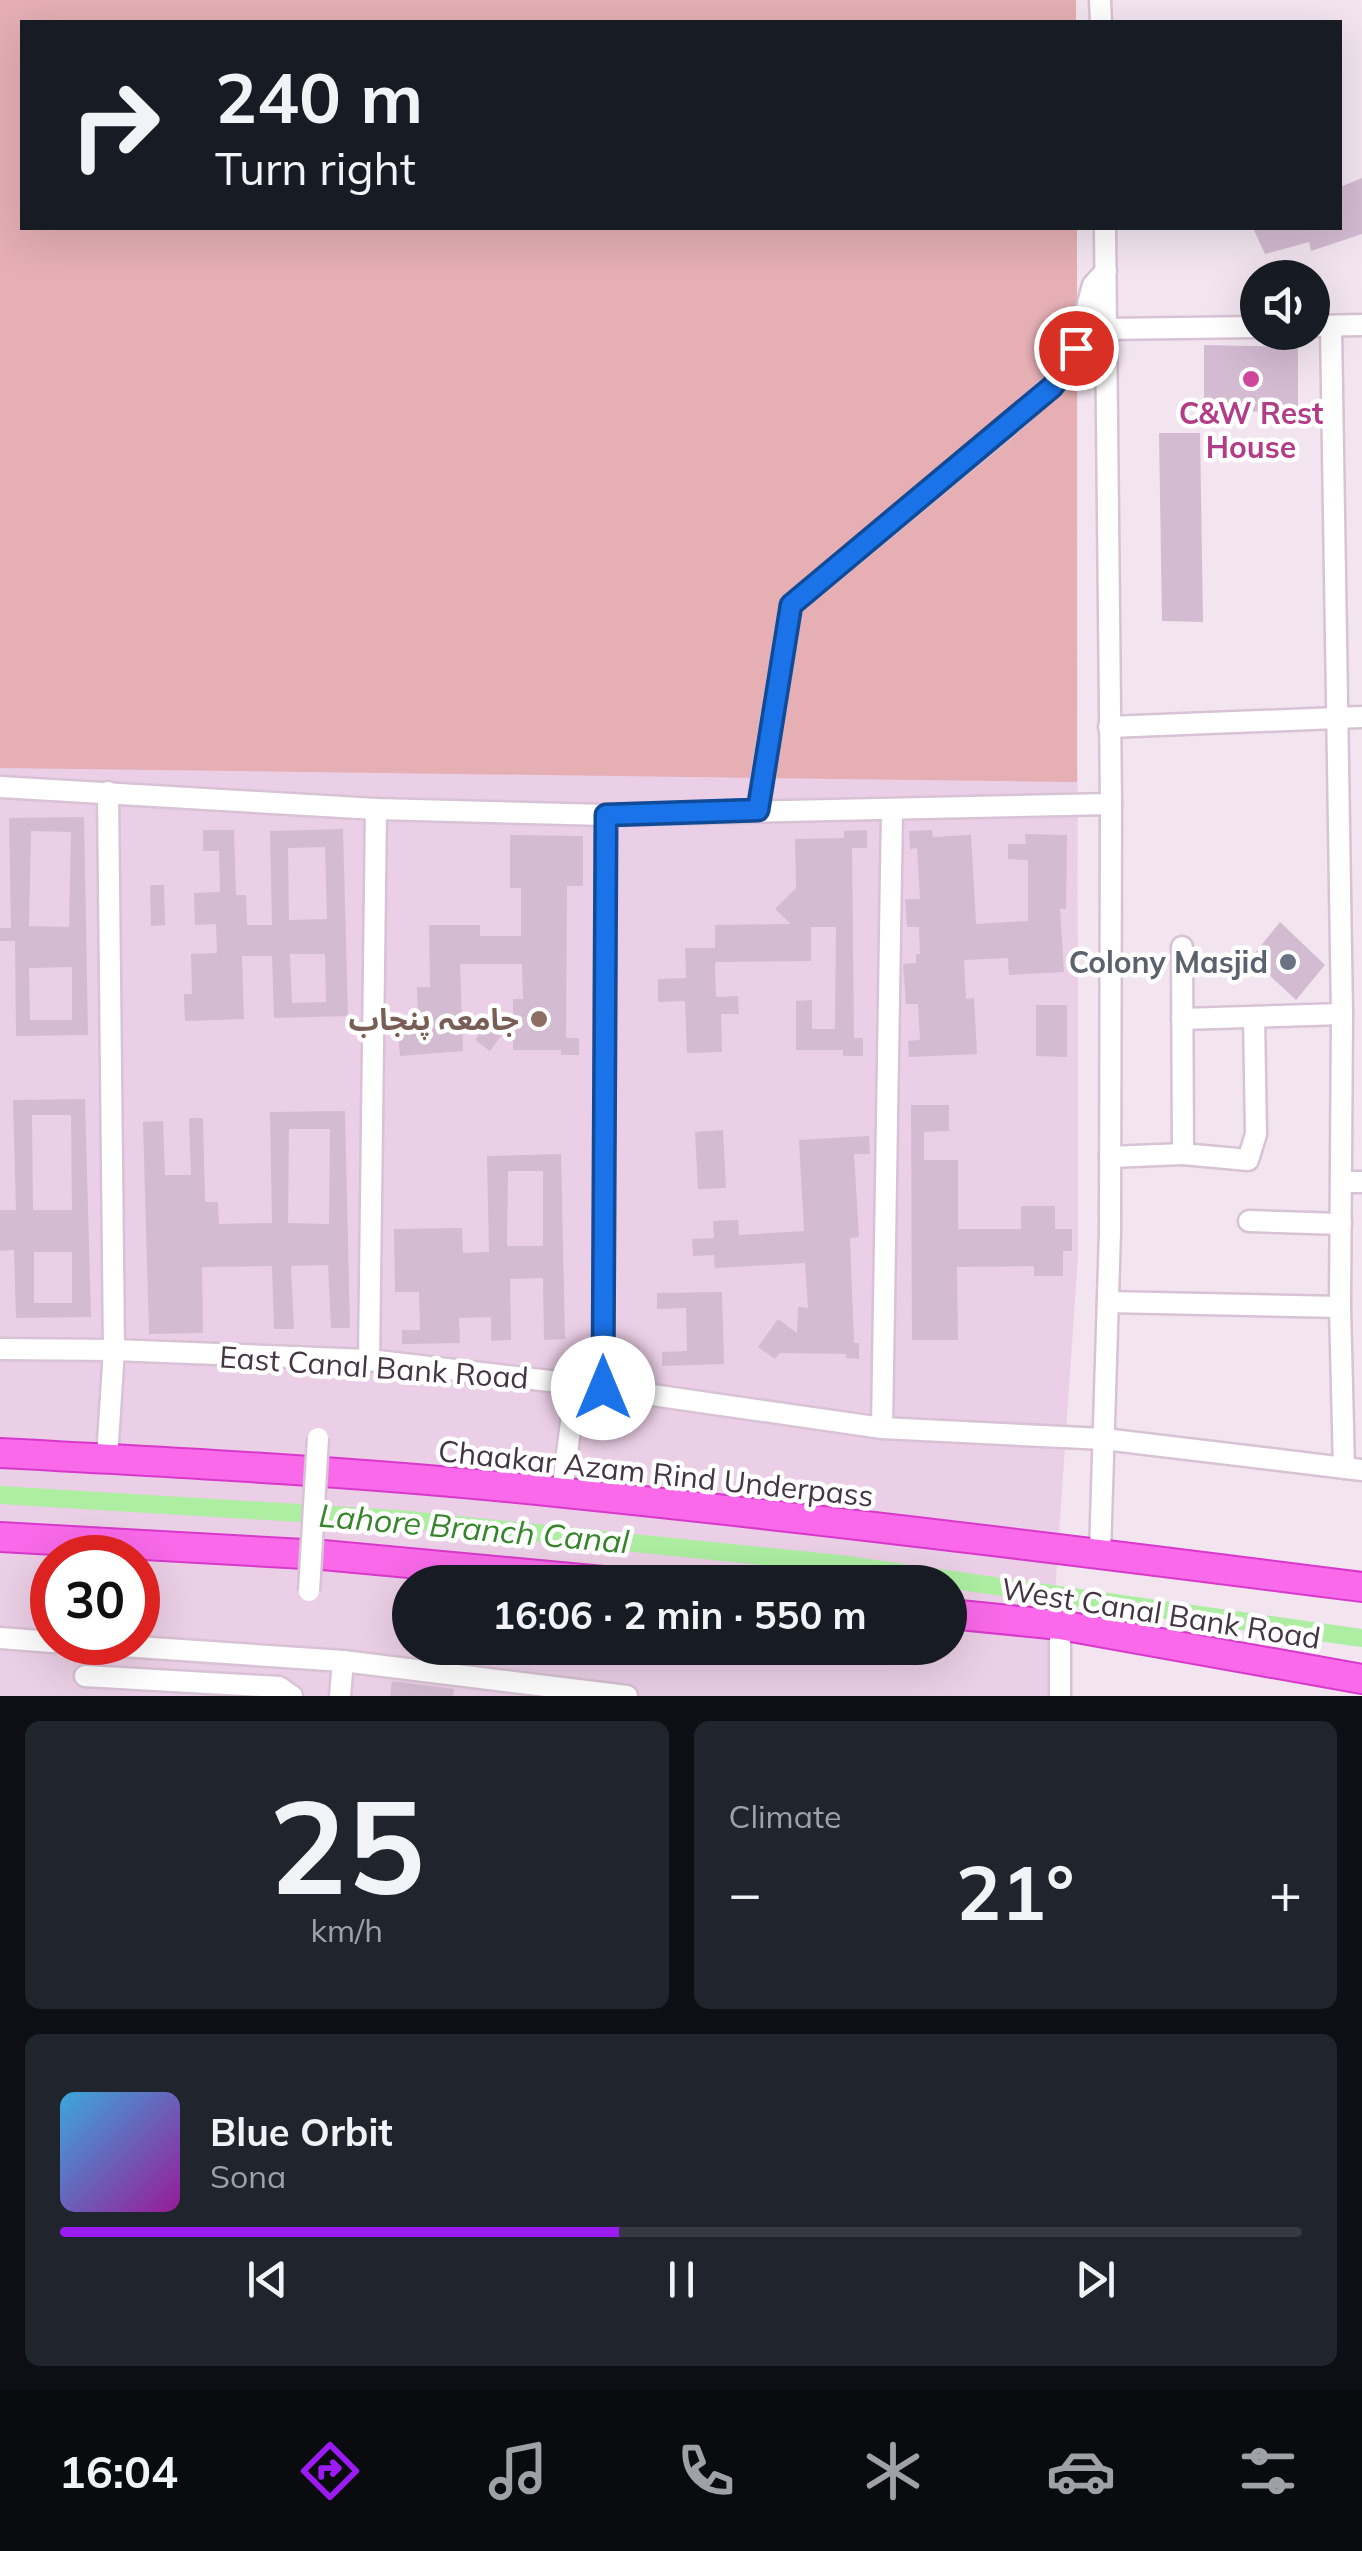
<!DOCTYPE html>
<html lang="en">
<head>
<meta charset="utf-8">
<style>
  body { margin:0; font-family:Mulish,"Noto Sans Arabic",sans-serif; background:#20242c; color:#f1f3f6; height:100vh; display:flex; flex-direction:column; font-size:38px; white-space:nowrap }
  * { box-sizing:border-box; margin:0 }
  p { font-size:32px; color:#9ea1a6 }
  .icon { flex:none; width:55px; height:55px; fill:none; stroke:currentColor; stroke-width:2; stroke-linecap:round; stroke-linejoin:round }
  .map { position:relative; height:1696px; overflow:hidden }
  .sheet { display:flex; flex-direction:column; gap:25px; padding:25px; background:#0d0f14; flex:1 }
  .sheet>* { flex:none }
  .banner { position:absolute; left:20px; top:20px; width:1322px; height:210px; border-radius:0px; box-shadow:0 10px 40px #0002; background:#171b24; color:#f1f3f6; overflow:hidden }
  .buttons { position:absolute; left:1240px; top:260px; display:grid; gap:20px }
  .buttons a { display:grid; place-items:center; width:90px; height:90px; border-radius:50%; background:#171b24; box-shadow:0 10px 40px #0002; font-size:50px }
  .speed { position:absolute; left:30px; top:1535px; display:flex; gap:20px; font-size:50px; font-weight:700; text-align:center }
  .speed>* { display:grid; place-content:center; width:130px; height:130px; border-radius:50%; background:#171b24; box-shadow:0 10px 40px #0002; line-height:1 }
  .speed .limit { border:15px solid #d22; background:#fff; color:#111 }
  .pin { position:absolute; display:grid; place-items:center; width:85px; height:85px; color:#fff; margin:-42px; border:5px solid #fff; border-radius:50%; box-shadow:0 2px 10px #0007 }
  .me { position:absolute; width:110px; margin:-55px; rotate:0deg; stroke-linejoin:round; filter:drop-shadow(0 0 8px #0008) }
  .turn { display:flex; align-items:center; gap:35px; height:210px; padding:0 30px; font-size:45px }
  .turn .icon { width:130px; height:130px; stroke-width:2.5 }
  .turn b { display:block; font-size:70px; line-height:85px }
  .big { font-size:75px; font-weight:700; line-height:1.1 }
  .sheet .card { flex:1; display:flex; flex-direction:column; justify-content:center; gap:15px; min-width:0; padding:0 35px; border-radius:15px; background:#20242c }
  .sheet .dial { align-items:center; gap:0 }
  .dial b { font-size:130px; line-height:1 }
  .song { display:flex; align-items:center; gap:30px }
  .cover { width:120px; height:120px; border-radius:15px; background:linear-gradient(135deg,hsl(200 70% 55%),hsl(300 70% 35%)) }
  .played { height:10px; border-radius:5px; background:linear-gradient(90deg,#9c1bf3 45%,#363941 45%) }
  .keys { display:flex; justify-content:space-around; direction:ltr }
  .heat { display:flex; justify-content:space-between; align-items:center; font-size:55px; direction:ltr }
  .sheet .tiles { flex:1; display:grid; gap:25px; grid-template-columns:1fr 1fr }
  .card:last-child { grid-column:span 2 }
  .trip { position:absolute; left:392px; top:1565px; width:575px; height:100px; border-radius:50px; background:#171b24; box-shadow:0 10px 40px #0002; font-weight:700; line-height:100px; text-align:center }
  .tabs { display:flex; height:160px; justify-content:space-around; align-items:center; background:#090b0e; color:#9ea1a6 }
  .tabs .icon { width:70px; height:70px }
  .tabs .current { color:#9c1bf3 }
  .tabs b { font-size:45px; color:#f1f3f6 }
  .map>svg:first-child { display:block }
</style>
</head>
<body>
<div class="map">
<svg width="1362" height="1696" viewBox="0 0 1362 1696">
  <rect width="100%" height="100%" fill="#f2e5f0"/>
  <path fill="#ebcfe6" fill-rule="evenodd" d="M0,0H1076V22H22V228H1077L1078,1256L1048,1696H0ZM52,1558H138V1642H52ZM410,1582H950V1648H410Z"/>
  <polygon fill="#e5afb4" points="0,0 1076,0 1076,22 22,22 22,228 1077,228 1077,782 0,768"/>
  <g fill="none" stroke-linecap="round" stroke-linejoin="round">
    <polyline stroke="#adeea2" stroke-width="18" points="0,1495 399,1519 840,1564 1362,1638"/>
  </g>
  <g fill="#d3bbd2" fill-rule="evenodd">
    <polygon points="1362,178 1362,234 1311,251 1309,242 1265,254 1253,228 1340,228 1340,187"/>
    <polygon points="1204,345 1298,347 1298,412 1204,411"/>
    <polygon points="1159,433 1200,433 1203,622 1162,621"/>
    <path d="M84,817L88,1035L16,1036L15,941H0V928H11L9,818ZM31,831L71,832L69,927L29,926ZM72,967V1020H30L29,968Z"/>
    <path d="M343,829L348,1016L274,1018L272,956H242L244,1019L185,1021L184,994H192L191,954L217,953L216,924L195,925L194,893L220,892L219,851H203V830H234L236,895H246L247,925H272L270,831ZM325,847L327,919L289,920L288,848ZM290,954H325L326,1002L292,1003Z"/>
    <polygon points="867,830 867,848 852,848 854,1038 863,1038 863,1056 843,1056 843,1050 796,1050 796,1001 812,1000 812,1029 835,1029 836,927 811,927 811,961 715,962 716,997 738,996 739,1014 721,1014 722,1052 687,1053 685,1001 658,1002 658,979 686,978 685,948 715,948 715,925 791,924 775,909 796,888 795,839 844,838 844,831"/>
    <polygon points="932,830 933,837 971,835 976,924 1028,921 1028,860 1008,859 1008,844 1026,844 1025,834 1067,835 1066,909 1060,909 1064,972 1009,975 1008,958 964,960 966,999 974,998 977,1054 909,1057 908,1041 920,1040 918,1004 906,1004 903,964 916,963 916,954 920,954 919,927 907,927 905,899 920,899 917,848 910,849 909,831"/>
    <polygon points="510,835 583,836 583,886 567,886 566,1038 579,1038 579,1055 561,1055 561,1050 513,1050 513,999 523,999 522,964 460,964 463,1051 400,1056 397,1018 418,1018 417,987 430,987 429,925 480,925 480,936 521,936 521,888 510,888"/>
    <polygon points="150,885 164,885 165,925 151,926"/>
    <polygon points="1280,922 1325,965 1296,1000 1251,958"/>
    <polygon points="1036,1005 1067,1005 1067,1057 1036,1056"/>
    <polygon points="494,1015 508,1026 490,1051 475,1040"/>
    <path d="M85,1099L91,1317L16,1318L14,1250L0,1251V1210H16L13,1100ZM32,1115H71L72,1210H33ZM34,1252H72V1303H34Z"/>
    <polygon points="911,1105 949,1105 949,1131 924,1132 924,1160 958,1160 958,1229 1021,1229 1021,1206 1055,1206 1055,1229 1072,1229 1072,1251 1063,1251 1063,1276 1034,1276 1034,1266 957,1267 958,1340 912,1340"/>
    <path d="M345,1111L350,1328H331L328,1265L291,1266L294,1329H274L272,1266L202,1267L203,1333L149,1334L143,1122L163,1121L165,1175H191L189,1118H203L205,1202H218L219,1224L272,1223L270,1112ZM289,1129H330L329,1224L288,1223Z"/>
    <polygon points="723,1130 726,1188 698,1189 695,1132"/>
    <polygon points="869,1136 870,1154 854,1154 859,1237 850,1238 854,1343 859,1343 859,1359 846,1358 846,1354 780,1353 775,1359 758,1347 778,1319 797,1333 798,1307 808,1308 805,1263 715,1268 714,1255 693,1256 692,1239 714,1238 713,1221 738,1220 739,1235 804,1231 799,1140"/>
    <path d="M561,1154L565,1339L544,1340L543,1278L510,1279L511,1340L491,1341V1317L459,1318L460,1343L402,1344V1330H420L419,1292H395L394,1229L462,1228L463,1253L489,1252L487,1156ZM508,1171H543V1246H507Z"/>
    <polygon points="722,1292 724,1364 662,1366 662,1352 687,1351 686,1308 657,1309 657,1293"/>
    <polygon points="392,1681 454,1689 453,1696 390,1696"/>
  </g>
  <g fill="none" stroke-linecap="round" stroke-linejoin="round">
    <g stroke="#d8c2d5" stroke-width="25">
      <g id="minor">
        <polyline points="1100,0 1101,22"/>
        <polyline points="1312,326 1362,325"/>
        <polyline points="1331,326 1342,1014 1340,1307 1344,1468"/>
        <polyline points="1105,329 1258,327"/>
        <polyline points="1109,727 1362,717"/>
        <polyline points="0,787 376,809 606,815 1111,804"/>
        <polyline points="757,810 791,605 1005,428 1059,379 1076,348 1093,285 1106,271"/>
        <polyline points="1182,1019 1342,1014"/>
        <polyline points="1183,1154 1248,1160 1256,1134 1254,1017"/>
        <polyline points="1110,1157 1183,1154 1182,947"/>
        <polyline points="1341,1182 1362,1182"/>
        <polyline points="1249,1221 1341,1224"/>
        <polyline points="1108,1302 1340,1307"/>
        <polyline points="0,1349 114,1350 369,1360 576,1384 882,1428 1104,1439 1362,1470"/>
        <polyline points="369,1360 376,809"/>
        <polyline points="603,1388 606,815"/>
        <polyline points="882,1428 892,811"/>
        <polyline points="107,1457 114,1350 108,792"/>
        <polyline points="562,1492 576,1384"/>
        <polyline points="1100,1553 1110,1232 1111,804 1105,228"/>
        <polyline points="0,1638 52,1642"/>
        <polyline points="63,1642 343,1661 627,1696"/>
        <polyline points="85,1676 279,1687 292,1696"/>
        <polyline points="340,1696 343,1661"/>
        <polyline points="1060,1696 1060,1625"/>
      </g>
    </g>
    <g stroke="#d839cb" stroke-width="32">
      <g id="highway">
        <path d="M0,1453C189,1463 378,1473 566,1493C832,1520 1097,1553 1362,1587"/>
        <polyline points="0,1537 323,1555 614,1582"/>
        <polyline points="950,1614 1060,1625 1362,1679"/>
      </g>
    </g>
    <use href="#minor" stroke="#fff" stroke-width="20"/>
    <use href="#highway" stroke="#f969e9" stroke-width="28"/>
    <g stroke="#d8c2d5" stroke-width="25" stroke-linecap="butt">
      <polyline id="minor-bridge" points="309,1591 318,1438"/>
    </g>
    <use href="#minor-bridge" stroke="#fff" stroke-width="20"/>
  </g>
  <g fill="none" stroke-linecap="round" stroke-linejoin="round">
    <g stroke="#114b97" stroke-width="25">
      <polyline id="route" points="603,1388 606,815 758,810 791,605 1052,387 1068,366 1076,348"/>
    </g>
    <use href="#route" stroke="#1a73e8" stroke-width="18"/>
  </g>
  <circle fill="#d1479c" stroke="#fff" stroke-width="4" cx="1251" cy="379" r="10"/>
  <circle fill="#6b7280" stroke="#fff" stroke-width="4" cx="1288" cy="962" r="10"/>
  <circle fill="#8d6e63" stroke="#fff" stroke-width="4" cx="539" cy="1019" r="10"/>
  <g text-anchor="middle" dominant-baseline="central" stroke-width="9" stroke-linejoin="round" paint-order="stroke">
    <g font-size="30" font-weight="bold" fill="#b23c85" stroke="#fff">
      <text x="1251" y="413">C&amp;W Rest<tspan x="1251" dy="34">House</tspan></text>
    </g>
    <g font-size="30" font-weight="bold" fill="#5b616d" stroke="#fff" text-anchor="end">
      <text x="1268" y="962">Colony Masjid</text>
    </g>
    <g font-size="30" font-weight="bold" fill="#785e54" stroke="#fff" text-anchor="end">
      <text x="519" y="1019">جامعہ پنجاب</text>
    </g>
    <g font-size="30" fill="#443543" stroke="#fff">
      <text transform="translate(374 1367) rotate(4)">East Canal Bank Road</text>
      <text transform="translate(656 1473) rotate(6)">Chaakar Azam Rind Underpass</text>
      <text transform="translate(1161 1613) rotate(9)">West Canal Bank Road</text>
    </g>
    <g font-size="32" font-style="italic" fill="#35852a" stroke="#fff">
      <text transform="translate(474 1528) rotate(5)">Lahore Branch Canal</text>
    </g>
  </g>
</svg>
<div class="buttons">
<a><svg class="icon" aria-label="sound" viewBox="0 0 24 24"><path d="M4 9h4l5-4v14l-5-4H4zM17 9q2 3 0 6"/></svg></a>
</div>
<div class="speed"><div class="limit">30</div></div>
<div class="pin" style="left:1076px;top:348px;background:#d93025"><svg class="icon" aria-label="arrive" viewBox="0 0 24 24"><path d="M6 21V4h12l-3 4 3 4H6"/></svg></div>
<svg class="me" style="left:603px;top:1388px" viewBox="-20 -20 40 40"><circle r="19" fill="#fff"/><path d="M0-13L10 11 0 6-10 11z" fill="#1a73e8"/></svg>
<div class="trip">16:06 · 2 min · 550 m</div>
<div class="banner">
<div class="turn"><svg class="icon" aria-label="right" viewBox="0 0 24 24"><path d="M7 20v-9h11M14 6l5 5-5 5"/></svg><div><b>240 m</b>Turn right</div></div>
</div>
</div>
<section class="sheet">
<div class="tiles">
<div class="card dial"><b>25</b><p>km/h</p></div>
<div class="card"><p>Climate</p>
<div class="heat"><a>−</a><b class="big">21°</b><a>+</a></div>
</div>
<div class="card">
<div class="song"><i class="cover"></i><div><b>Blue Orbit</b><p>Sona</p></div></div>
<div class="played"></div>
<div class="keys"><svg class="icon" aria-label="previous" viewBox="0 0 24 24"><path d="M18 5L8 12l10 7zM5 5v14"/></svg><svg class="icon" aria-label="pause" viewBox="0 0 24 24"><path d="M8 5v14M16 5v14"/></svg><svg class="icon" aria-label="next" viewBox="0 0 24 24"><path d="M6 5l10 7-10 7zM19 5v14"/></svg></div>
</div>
</div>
</section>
<nav class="tabs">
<b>16:04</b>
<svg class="icon current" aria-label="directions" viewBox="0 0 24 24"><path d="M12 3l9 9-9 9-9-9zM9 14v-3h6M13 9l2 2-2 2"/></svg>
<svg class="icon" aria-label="music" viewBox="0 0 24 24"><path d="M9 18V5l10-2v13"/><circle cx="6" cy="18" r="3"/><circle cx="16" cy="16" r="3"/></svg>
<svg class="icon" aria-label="phone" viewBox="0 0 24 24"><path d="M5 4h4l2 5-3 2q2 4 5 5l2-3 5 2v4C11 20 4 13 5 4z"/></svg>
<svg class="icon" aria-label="climate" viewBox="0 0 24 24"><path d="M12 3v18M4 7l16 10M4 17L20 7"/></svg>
<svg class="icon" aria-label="car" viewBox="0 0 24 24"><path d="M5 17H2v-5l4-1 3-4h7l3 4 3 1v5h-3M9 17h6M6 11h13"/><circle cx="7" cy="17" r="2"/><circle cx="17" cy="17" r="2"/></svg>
<svg class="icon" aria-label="filters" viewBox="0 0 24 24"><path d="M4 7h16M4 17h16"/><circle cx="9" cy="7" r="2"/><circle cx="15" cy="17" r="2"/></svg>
</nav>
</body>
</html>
